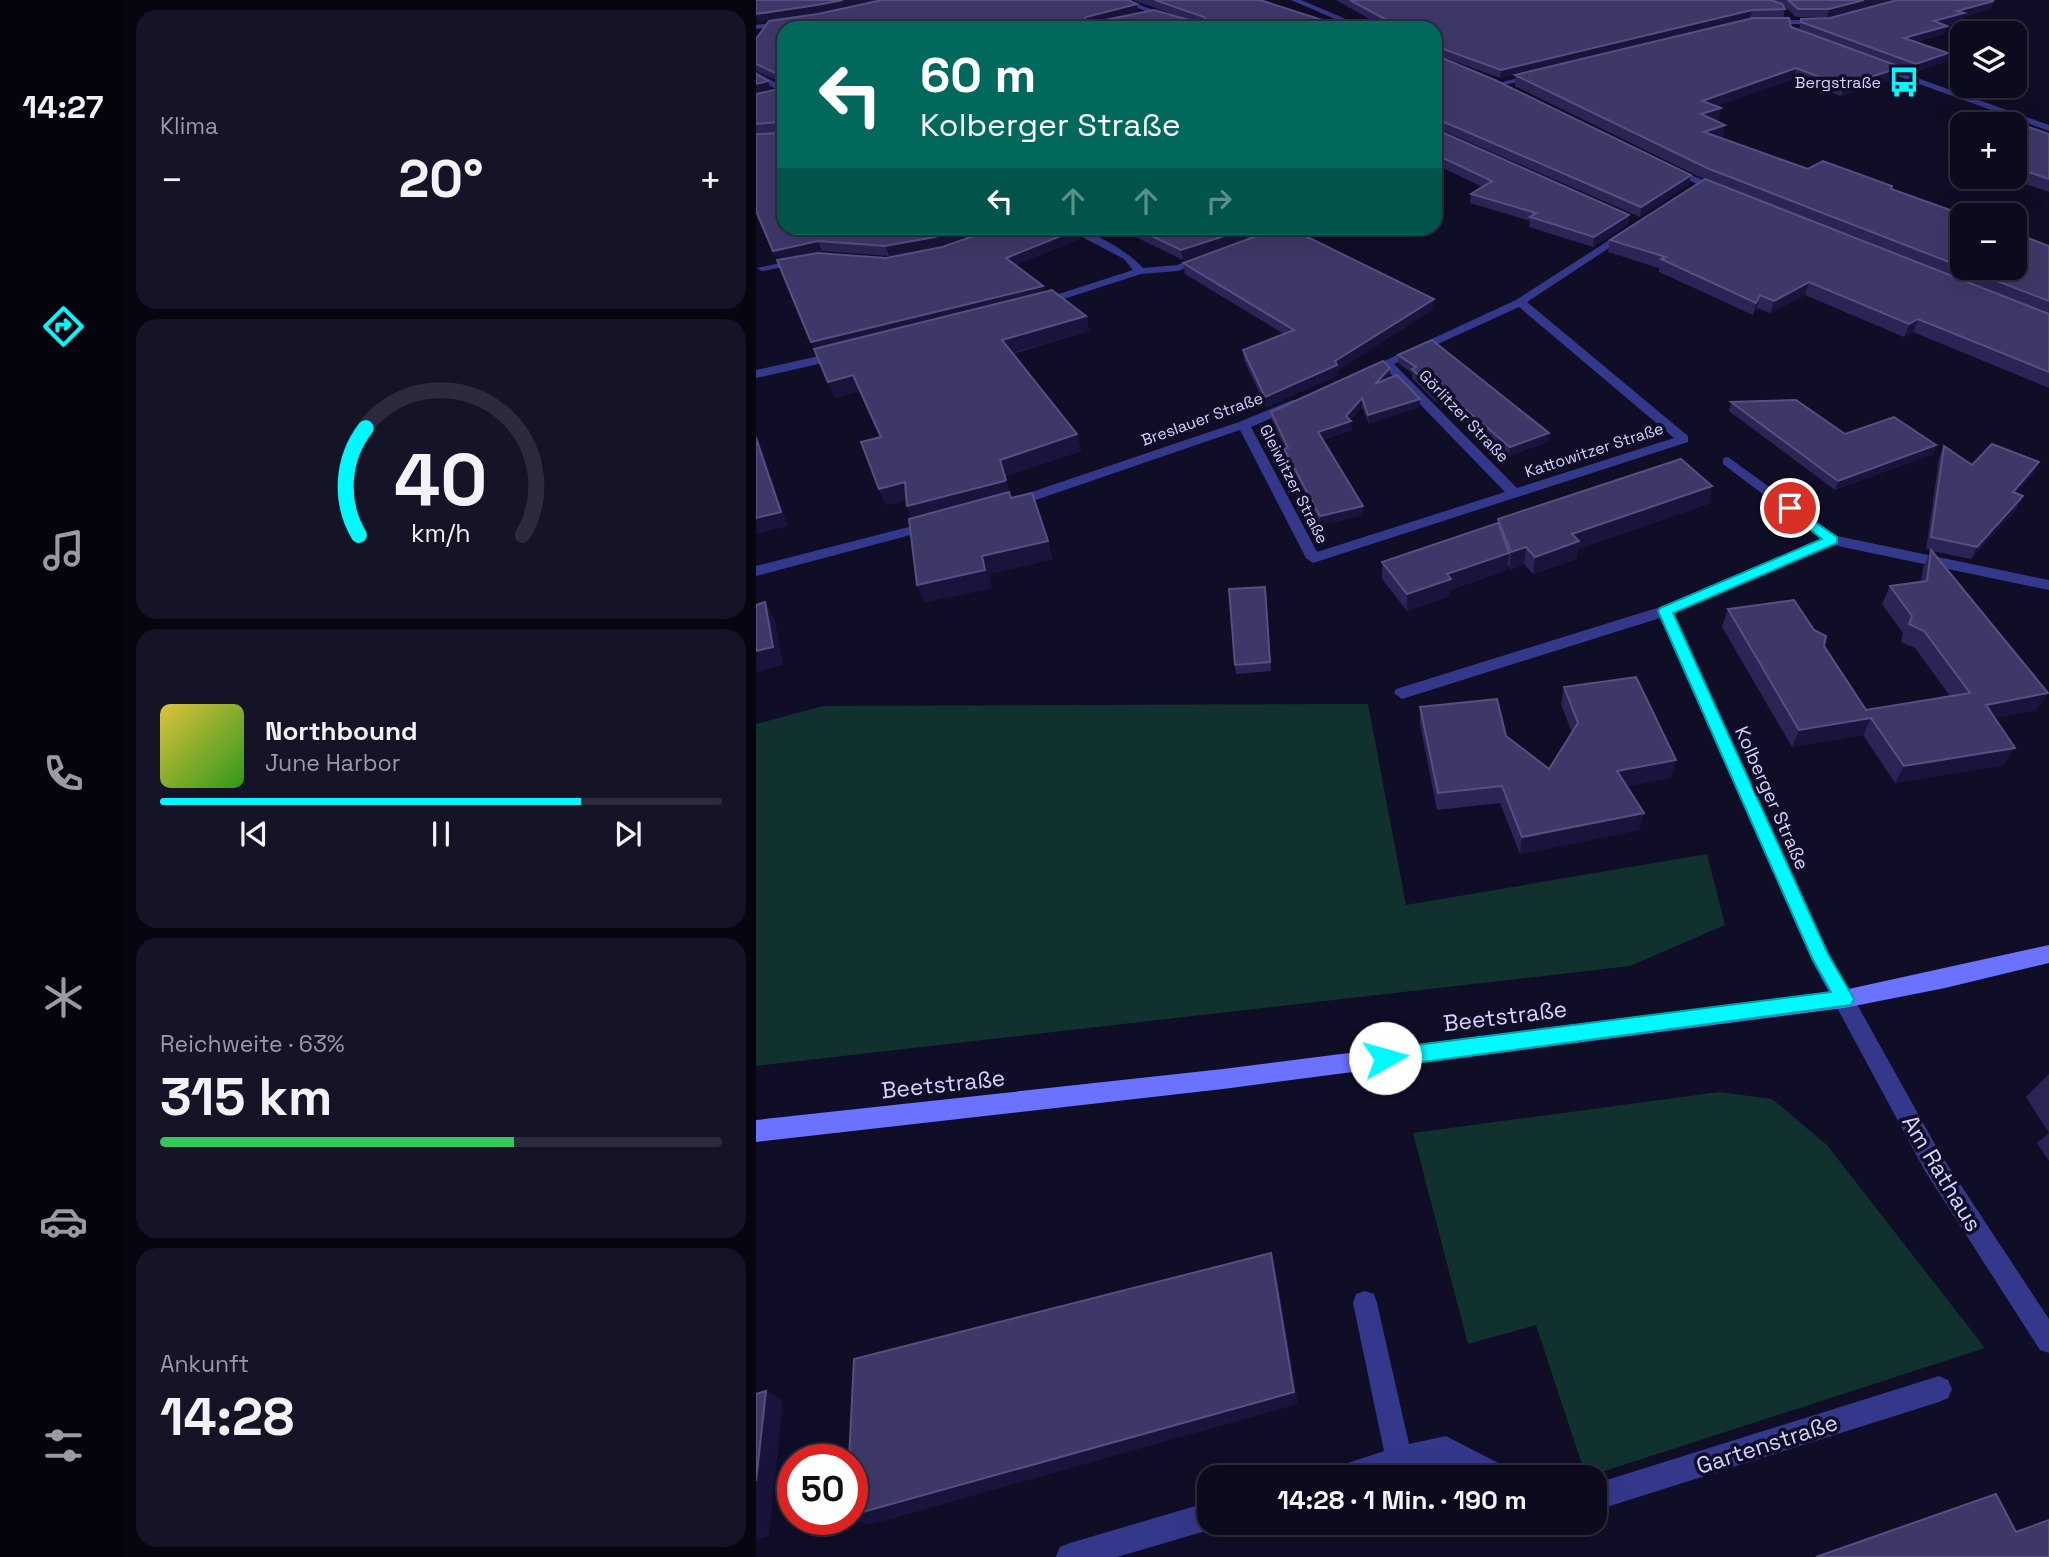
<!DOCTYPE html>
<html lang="de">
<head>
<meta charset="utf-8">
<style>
  body { margin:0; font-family:"Space Grotesk",sans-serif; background:#151326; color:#f1f3f6; height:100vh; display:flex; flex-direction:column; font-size:26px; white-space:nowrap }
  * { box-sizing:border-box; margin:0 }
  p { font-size:23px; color:#9a9aa4 }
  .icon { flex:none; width:38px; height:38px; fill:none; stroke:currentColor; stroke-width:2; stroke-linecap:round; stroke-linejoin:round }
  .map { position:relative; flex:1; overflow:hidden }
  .panel { display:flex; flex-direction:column; gap:10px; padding:10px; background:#070610; width:630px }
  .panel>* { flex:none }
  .hud { position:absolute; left:21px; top:21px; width:665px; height:214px; border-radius:21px; box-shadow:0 7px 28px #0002,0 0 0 2px #2c2b3b; background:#00695c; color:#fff; overflow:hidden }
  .tools { position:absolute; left:1194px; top:21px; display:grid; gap:14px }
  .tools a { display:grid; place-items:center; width:77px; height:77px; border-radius:14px; background:#0c0a1d; box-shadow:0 7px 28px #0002,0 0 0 2px #2c2b3b; font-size:35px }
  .speed { position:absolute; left:21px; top:1444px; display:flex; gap:14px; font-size:35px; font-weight:700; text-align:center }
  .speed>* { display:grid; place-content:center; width:91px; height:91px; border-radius:50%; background:#0c0a1d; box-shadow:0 7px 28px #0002,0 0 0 2px #2c2b3b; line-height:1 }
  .speed .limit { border:10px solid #d22; background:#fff; color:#111 }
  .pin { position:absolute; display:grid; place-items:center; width:60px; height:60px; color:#fff; margin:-30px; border:4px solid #fff; border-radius:50%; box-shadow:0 2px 7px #0007 }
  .me { position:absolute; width:77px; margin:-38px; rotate:83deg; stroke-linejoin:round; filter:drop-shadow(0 0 5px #0008) }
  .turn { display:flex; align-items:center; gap:24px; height:147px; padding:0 28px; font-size:32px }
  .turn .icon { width:91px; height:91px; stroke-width:2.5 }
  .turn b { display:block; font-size:49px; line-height:60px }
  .lanes { display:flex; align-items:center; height:66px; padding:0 28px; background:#0003; justify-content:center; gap:35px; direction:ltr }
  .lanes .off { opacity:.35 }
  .big { font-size:52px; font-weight:700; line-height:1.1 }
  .panel .widget { flex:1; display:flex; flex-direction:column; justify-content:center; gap:10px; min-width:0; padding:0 24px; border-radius:21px; background:#151326 }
  .panel .dial { align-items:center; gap:0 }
  .dial svg { height:182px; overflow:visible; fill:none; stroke:#2c2b3b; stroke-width:7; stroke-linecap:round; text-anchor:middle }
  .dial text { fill:#f1f3f6; stroke:none }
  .song { display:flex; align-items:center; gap:21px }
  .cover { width:84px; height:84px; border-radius:10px; background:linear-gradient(135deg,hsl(50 70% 55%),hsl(110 70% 35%)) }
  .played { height:7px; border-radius:4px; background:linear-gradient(90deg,#00f9fe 75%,#2c2b3b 75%) }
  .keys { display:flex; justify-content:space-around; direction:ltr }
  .heat { display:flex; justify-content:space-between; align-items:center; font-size:38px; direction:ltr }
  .charge { height:10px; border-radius:5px; background:linear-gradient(90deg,#34c759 63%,#2c2b3b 0) }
  .trip { position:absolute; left:441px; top:1465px; width:410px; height:70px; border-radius:21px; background:#0c0a1d; box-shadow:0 7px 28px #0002,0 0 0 2px #2c2b3b; font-weight:700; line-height:70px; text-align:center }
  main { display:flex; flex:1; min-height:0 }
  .tab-bar { display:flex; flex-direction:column; width:126px; justify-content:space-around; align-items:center; background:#05040c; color:#9a9aa4 }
  .tab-bar .icon { width:49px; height:49px }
  .tab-bar .active { color:#00f9fe }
  .tab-bar b { font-size:32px; color:#f1f3f6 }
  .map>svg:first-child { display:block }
</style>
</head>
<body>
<main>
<nav class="tab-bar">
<b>14:27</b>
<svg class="icon active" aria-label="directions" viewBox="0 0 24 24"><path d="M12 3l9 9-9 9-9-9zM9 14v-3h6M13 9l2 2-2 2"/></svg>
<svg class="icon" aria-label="music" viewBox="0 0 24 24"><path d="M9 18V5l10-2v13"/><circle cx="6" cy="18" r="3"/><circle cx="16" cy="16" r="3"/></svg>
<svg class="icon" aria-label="phone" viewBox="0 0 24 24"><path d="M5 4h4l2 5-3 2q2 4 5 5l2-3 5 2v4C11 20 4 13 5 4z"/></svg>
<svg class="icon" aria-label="climate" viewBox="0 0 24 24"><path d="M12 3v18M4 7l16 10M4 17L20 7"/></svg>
<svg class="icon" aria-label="car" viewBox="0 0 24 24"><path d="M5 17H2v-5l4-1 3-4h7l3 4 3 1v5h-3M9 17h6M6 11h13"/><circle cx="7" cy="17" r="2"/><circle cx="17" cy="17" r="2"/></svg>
<svg class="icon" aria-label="filters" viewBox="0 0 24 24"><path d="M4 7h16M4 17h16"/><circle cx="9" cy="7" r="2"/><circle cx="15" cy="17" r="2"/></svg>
</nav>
<section class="panel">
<div class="widget"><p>Klima</p>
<div class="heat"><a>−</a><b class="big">20°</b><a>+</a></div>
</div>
<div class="widget dial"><svg viewBox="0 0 100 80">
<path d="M14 69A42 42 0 1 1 86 69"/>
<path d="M14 69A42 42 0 0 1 17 22" stroke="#00f9fe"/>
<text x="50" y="56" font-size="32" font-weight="700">40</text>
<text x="50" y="72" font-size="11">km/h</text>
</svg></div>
<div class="widget">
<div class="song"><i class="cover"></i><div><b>Northbound</b><p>June Harbor</p></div></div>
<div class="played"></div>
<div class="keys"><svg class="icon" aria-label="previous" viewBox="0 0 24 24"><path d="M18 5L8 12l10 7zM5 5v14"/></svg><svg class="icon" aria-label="pause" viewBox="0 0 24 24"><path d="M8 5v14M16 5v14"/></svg><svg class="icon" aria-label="next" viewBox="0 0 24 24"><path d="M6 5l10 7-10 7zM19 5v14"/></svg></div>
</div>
<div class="widget"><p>Reichweite · 63%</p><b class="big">315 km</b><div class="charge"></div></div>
<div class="widget"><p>Ankunft</p><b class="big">14:28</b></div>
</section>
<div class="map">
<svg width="1293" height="1557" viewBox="0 0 1293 1557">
  <rect width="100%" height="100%" fill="#100d27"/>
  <g fill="#10312e">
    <polygon points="612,704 650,905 951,854 969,925 874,966 0,1066 0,724 67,706"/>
    <polygon points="963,1092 1016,1099 1071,1145 1229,1348 830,1477 780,1325 712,1344 657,1133"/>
  </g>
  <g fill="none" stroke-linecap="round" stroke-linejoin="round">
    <g fill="#34388a" fill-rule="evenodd">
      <polygon points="359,0 370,0 448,28 437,28"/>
      <polygon points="535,0 545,0 611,28 600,28"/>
      <polygon points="1012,20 1068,20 1072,22 1068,24 1009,24"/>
      <polygon points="34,21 31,25 0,29 0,25"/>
      <polygon points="1122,64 1293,125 1293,131 1119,68"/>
      <polygon points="0,72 28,87 28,94 0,77"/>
      <polygon points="781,73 784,77 743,86 739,84"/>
      <polygon points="913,165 967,189 969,191 961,193 910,170 908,168"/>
      <path d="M309,228C331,226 372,251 387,268L421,265L450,256L455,259L422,271L385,274L289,305H281V301L377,270L368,259Z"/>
      <path d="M872,228L877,231L876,233L771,302L932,436V442L557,563L550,558L484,430L262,506L257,507L250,503L252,500L483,422L537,400L541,401V407L495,427L561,552L749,492L629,368L608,377L602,373L760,300ZM763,307L918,438L761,488L638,364Z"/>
      <polygon points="47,258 51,259 51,263 6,271 1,268"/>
      <polygon points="85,351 89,352 89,358 0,378 0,370"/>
      <polygon points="972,457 1081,536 1293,580 1293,590 1077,545 918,613 1073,954 1185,1155 1293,1319 1293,1353 1284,1350 1169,1171 1058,965 904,618 646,699 638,693 640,689 904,607 1066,539 967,464 967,458"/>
      <polygon points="176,521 181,522 181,528 0,576 0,566"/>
      <polygon points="609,1291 618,1294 621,1303 653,1444 690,1436 752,1468 756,1477 716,1477 689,1463 631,1477 573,1477 577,1468 628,1451 597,1303 600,1294"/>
      <polygon points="1183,1376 1192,1380 1196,1389 1192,1398 1183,1402 838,1511 838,1484"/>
      <polygon points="453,1502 453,1522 464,1522 453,1530 361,1557 300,1557 304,1547 314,1543"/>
    </g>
    <polygon fill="#6a72ff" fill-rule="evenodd" points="1293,945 1293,963 1189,988 1088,1008 467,1089 0,1142 0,1120 467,1069 1088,990"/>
  </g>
  <g fill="#2b2556">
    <polygon points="0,0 382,12 364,17 433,20 377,0 504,0 591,28 28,28 28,228 231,228 182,246 133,256 66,251 50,255 130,258 186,247 235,230 238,228 352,228 340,233 320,228 324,239 260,265 288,292 330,316 333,331 257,354 321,434 325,451 249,476 255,497 297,559 233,574 236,588 169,602 156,518 151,500 130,505 123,489 124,437 103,391 79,398 0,211 25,132 0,133 0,94 27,88 26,83 0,71 0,39 62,14 101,6 64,13 3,22"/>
    <polygon points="580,0 1136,0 1071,17 1040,17 1024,2 1017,1 1029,9 1027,18 1035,27 1043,30 1045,19 1235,9 1207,17 1206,21 1190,25 1188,34 1160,42 1192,53 1189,62 1158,72 1144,67 1141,78 1085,96 1038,79 960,106 963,119 960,121 969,125 967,136 964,137 1052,169 1135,189 1206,215 1206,268 1258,268 1293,246 1293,388 1157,332 1148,337 1049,295 1014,313 1001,308 997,315 903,272 903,268 852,252 854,240 948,179 759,86 759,75 914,38 744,78 679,54 679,28 626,26"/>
    <polygon points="679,55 933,184 884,217 679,127"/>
    <polygon points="1258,124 1293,134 1293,192 1248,177 1258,177"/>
    <polygon points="679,129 873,215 872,224 837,247 773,227 774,221 714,203 715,194 726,187 679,164"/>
    <polygon points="1206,142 1206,162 1191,157 1195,146"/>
    <polygon points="361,228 533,228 677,309 581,371 581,376 510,407 488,360 487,350 528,334 429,274 427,263 492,239 427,260"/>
    <polygon points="642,355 793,433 792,442 753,456 688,400 680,402 656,378 656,373 643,364"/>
    <polygon points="634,368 634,377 632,379 663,407 613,424 606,407 594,420 596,430 566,440 607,506 607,515 565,525 529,458 528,449 529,449 516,420 515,412"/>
    <polygon points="975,402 1089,434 1180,445 1177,454 1079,490 973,411"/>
    <polygon points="1188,446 1216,465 1277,474 1260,493 1267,496 1261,508 1215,559 1176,551 1292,693 1280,710 1239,718 1248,765 1139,783 1107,735 1036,747 966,627 972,609 1068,646 1110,710 1194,696 1159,648 1145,642 1147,633 1126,604 1134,586 1165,581 1167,568 1175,550 1170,549 1183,458"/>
    <polygon points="956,486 952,504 822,549 820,559 777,574 768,564 754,570 752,565 751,570 694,590 694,596 651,611 626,579 626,562 742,523 742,519"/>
    <polygon points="510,596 515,671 480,674 479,665"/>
    <polygon points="808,687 915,778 871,786 888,813 883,830 764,854 744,803 681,810 664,724 664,707 750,736 793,769 816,733 805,704"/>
    <polygon points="1293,1074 1293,1133 1270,1097"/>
    <polygon points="1293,1133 1293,1161 1281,1143"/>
  </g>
  <g fill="#18143b">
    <polygon points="87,0 128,0 64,13 3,22 0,14"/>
    <polygon points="1108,0 1136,0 1071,17 1073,9"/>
    <polygon points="1238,1 1235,9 1207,17 1206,21 1175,29 1178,21 1201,11"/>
    <polygon points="381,4 382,12 331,25 328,20 330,17"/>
    <polygon points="996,10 994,18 744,78 745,70"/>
    <polygon points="1191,26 1188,34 1146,46 1148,38"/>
    <polygon points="1192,53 1189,62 1158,72 1160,64"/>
    <polygon points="1145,67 1141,78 1085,96 1088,86"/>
    <polygon points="1040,68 1038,79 944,112 946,101"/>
    <polygon points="12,81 15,90 0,94 0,84"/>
    <polygon points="965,108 963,119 943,126 945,114"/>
    <polygon points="969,125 967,136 946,143 948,132"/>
    <polygon points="935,175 933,184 884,217 885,207"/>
    <polygon points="873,215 872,224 837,247 838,237"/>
    <polygon points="203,228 231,228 182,246 133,256 129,246"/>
    <polygon points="339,228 352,228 340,233"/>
    <polygon points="322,229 324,239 253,268 250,258"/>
    <polygon points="490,229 491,239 427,260 425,250"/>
    <polygon points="62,241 66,251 21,261 17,251"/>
    <polygon points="1053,282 1049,295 1014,313 1018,301"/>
    <polygon points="287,286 289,296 60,353 55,342"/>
    <polygon points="1004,295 1001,308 997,315 1000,303"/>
    <polygon points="678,299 677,309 581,371 581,376 510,407 509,397 579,361"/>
    <polygon points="330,316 333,331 250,355 246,340"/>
    <polygon points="1162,319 1157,332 1148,337 1153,324"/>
    <polygon points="634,368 634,377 619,393 619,384"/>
    <polygon points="97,375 103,391 79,398 72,382"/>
    <polygon points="688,391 688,400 680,402 680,393"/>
    <polygon points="606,398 606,407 592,422 595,421 596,430 562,441 562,432 590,416"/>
    <polygon points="664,399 663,407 613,424 612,415"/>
    <polygon points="0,431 32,526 0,534"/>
    <polygon points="793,433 792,442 753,456 754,447"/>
    <polygon points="321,434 325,451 249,476 255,497 158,522 151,506 244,460"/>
    <polygon points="1180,445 1177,454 1079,490 1082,481"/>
    <polygon points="1283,462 1277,474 1251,504 1257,492"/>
    <polygon points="149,482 155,499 130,505 123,489"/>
    <polygon points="956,486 952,504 822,549 820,559 777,574 779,557 816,534"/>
    <polygon points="1267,496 1261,508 1215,559 1221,547"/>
    <polygon points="607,506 607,515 565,525 564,516"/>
    <polygon points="292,541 297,559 233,574 236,588 169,602 161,585 226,556"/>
    <polygon points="770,547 768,564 754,570 755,552"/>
    <polygon points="753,553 751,570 694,590 694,596 651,611 651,594 691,574"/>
    <polygon points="9,602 19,620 27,665 0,672 0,651"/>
    <polygon points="1292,693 1280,710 1220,722 1230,705"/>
    <polygon points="1115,718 1107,735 1036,747 1043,730"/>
    <polygon points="1259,748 1248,765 1139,783 1148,766"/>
    <polygon points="920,760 915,778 857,789 861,771"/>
    <polygon points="888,813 883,830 764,854 766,837"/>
    <polygon points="515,1253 520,1270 542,1404 113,1525 95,1519 96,1519 96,1515"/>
    <polygon points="10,1391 27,1400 13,1536 0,1540 0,1481"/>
  </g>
  <g fill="#3d3868" stroke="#555080" stroke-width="2">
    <polygon points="0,0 87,0 61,5 0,14"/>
    <polygon points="126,0 372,0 381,4 330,17 328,20 339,22 398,10 440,22 450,20 448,17 399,0 504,0 591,28 28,28 28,228 203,228 179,237 129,246 62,241 17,251 0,211 0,134 25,133 27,125 24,122 0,124 0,94 27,88 26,76 0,64 0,39 13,21 62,14"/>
    <polygon points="594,0 1015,0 1026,4 1029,9 996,10 745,70 679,46 679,28 625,28 629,19"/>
    <polygon points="1032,0 1108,0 1073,9 1042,9"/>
    <polygon points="1141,0 1233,0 1238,1 1201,11 1208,13 1178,21 1191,26 1148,38 1192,53 1160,64 1045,22 1045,19 1074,18"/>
    <polygon points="997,18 1033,18 1035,27 1145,67 1088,86 1040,68 946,101 965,108 945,114 969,125 948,132 1052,169 1067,161 1136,186 1135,189 1208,215 1206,215 1206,267 951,168 759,75"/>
    <polygon points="679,55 739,80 935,175 885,207 679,118"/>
    <polygon points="0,74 12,81 0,84"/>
    <polygon points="1256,121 1293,134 1293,179 1258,167 1258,124 1249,124"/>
    <polygon points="679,129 873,215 838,237 774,217 780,213 715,194 736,181 679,154"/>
    <polygon points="1206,142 1206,150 1195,146"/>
    <polygon points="949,179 1293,314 1293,372 1162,319 1153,324 1053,282 1018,301 1004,295 1000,303 905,259 910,257 854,240"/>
    <polygon points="238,228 319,228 322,229 250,258 287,286 55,342 21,260 62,253 130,258 186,247 235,230"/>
    <polygon points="379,228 533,228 678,299 579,361 581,365 509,397 487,350 538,330 427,263 501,236 501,231 490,229 425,250"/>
    <polygon points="1258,233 1293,246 1293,301 1207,268 1258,268"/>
    <polygon points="296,290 330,316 246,340 321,434 244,460 250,480 248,481 151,506 149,482 123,489 105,442 125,437 97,375 72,382 58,349"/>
    <polygon points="676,340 793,433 754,447 688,391 680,393 656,369 660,367 642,355"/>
    <polygon points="627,361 634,368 619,384 641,375 664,399 612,415 606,398 590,416 595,421 562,432 607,506 564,516 528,449 532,448 515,412"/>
    <polygon points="1040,400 1089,434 1138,417 1180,445 1082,481 975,402"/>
    <polygon points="0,438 25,512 0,518"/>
    <polygon points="1236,444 1283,462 1257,492 1267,496 1221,547 1175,537 1188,446 1216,465"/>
    <polygon points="925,459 956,486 816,534 823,541 779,557 770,547 755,552 742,519"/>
    <polygon points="253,492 255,498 276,493 292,541 226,556 229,570 161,585 153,519"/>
    <polygon points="742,523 753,553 691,574 695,579 651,594 626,562"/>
    <polygon points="1175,550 1292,693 1230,705 1259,748 1148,766 1115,718 1043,730 972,609 1038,600 1058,630 1070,636 1068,646 1110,710 1214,693 1168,631 1153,624 1156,616 1134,586 1171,581"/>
    <polygon points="509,587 514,662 479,665 473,589"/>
    <polygon points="9,602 17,647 0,651 0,605"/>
    <polygon points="880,677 920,760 861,771 888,813 766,837 746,786 682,793 664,707 741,699 750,736 793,769 822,723 808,687"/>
    <polygon points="515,1253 538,1392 96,1515 96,1460 93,1460 98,1359"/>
    <polygon points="10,1391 0,1481 0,1394"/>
    <polygon points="1240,1494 1260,1532 1293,1520 1293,1557 1060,1557"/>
  </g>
  <polygon fill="#00f9fe" stroke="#00a2a5" stroke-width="2" points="1034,505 1081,537 1081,543 917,613 1072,954 1098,999 1095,1005 629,1067 622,1065 619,1058 622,1052 629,1049 1075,992 1056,958 902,611 904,608 1066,539 1030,511 1028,508"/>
  <defs>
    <g id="bus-bare" transform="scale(2.415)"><path d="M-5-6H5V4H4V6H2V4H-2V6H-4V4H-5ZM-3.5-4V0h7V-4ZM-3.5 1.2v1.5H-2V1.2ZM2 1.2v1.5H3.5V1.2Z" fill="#00f9fe" stroke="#100d27" stroke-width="2.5" paint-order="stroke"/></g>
  </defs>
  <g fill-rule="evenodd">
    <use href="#bus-bare" x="1148" y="82"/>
  </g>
  <g text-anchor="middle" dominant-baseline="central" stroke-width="7" stroke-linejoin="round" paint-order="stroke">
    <g font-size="16" fill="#d5d3ff" stroke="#100d27" text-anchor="end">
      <text x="1125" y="82">Bergstraße</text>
    </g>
    <g font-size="16" fill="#d5d3ff" stroke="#100d27">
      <text transform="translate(708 416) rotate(46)">Görlitzer Straße</text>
      <text transform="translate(446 419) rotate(-20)">Breslauer Straße</text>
      <text transform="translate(838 450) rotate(-18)">Kattowitzer Straße</text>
      <text transform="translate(538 484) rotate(63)">Gleiwitzer Straße</text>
    </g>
    <g font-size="19" fill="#d5d3ff" stroke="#100d27">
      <text transform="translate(1016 798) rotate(66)">Kolberger Straße</text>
    </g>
    <g font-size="23" fill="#d5d3ff" stroke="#100d27">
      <text transform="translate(749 1016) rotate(-7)">Beetstraße</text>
      <text transform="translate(187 1084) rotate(-6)">Beetstraße</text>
      <text transform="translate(1186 1173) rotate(59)">Am Rathaus</text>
      <text transform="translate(1011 1444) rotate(-18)">Gartenstraße</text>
    </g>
  </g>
</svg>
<div class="tools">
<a><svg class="icon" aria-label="layers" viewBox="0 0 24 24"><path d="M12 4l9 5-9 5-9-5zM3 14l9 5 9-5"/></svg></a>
<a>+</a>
<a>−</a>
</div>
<div class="speed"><div class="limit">50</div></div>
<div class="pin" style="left:1034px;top:508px;background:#d93025"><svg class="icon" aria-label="arrive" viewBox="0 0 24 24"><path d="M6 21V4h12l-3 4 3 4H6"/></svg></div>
<svg class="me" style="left:629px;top:1058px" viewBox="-20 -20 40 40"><circle r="19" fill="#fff"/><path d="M0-13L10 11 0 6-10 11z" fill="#00f9fe"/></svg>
<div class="trip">14:28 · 1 Min. · 190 m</div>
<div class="hud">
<div class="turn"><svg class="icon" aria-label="left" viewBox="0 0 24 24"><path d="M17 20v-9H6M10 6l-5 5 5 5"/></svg><div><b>60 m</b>Kolberger Straße</div></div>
<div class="lanes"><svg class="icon" aria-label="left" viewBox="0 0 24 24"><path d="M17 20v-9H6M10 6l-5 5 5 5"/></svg><svg class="icon off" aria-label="ahead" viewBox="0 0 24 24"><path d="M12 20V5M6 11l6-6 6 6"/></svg><svg class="icon off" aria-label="ahead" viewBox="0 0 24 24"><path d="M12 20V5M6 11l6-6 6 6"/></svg><svg class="icon off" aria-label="right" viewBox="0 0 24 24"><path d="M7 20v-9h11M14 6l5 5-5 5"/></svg></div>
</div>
</div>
</main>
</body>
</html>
